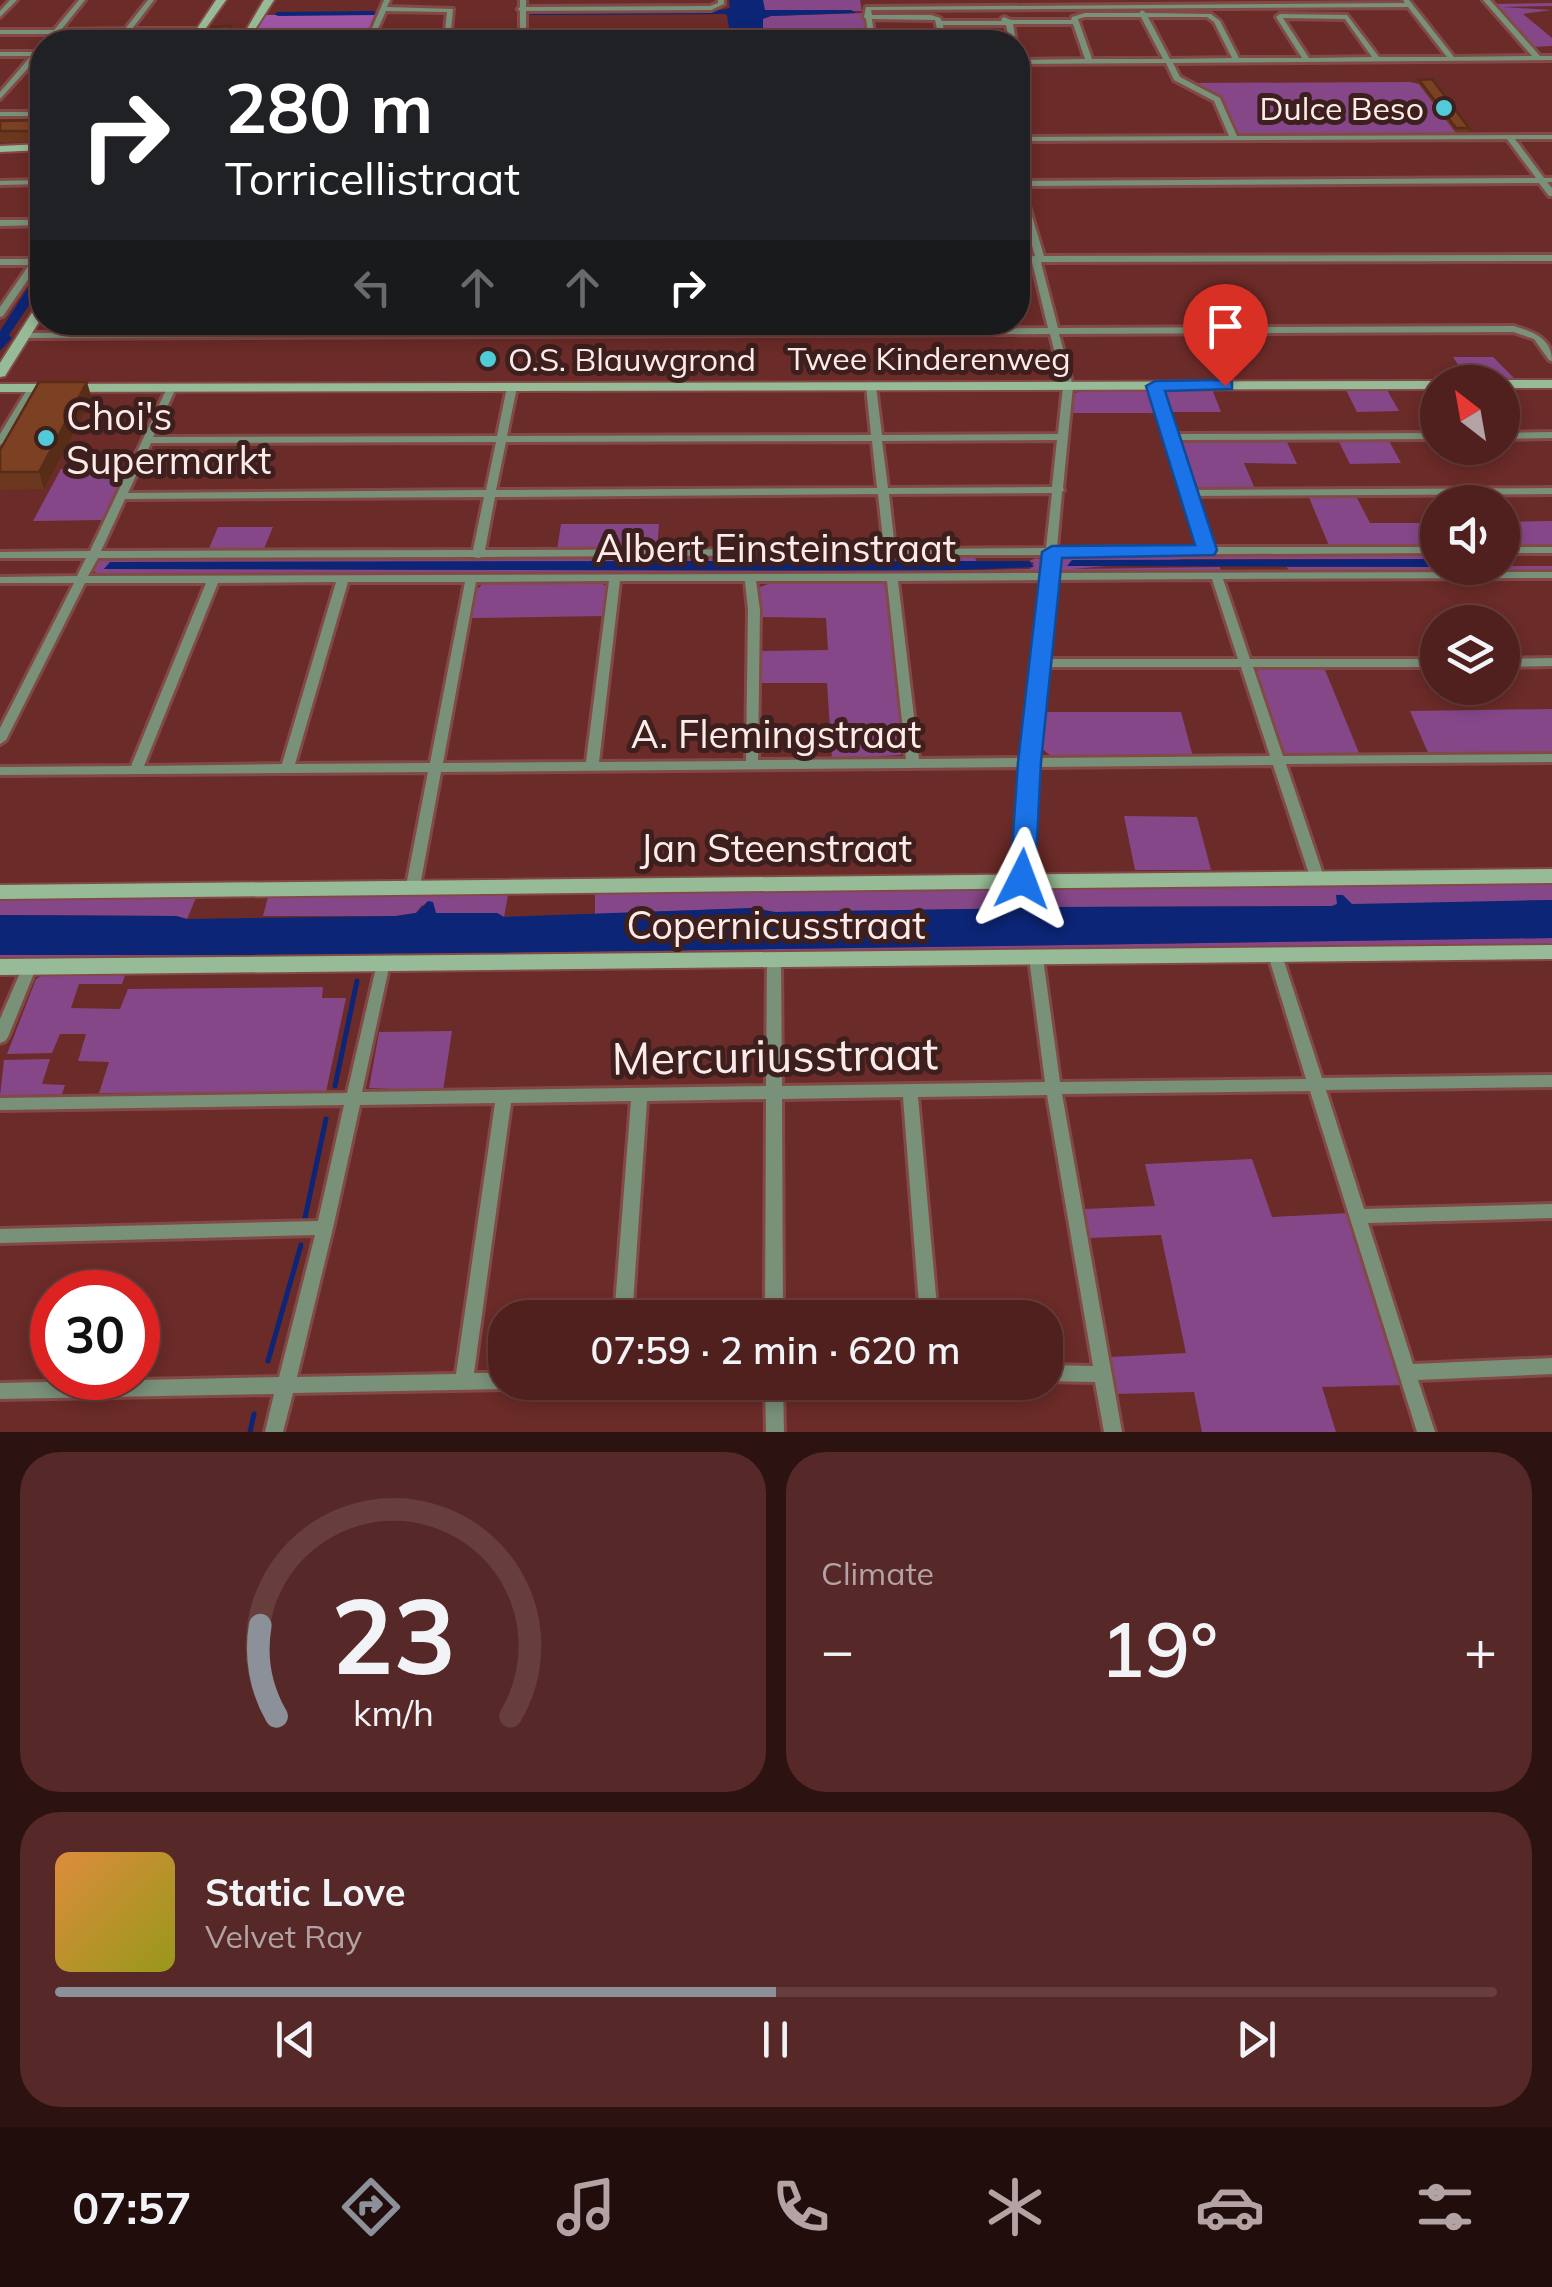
<!DOCTYPE html>
<html lang="en">
<head>
<meta charset="utf-8">
<style>
  body { margin:0; font-family:Mulish,sans-serif; background:#562827; color:#f1f3f6; height:100vh; display:flex; flex-direction:column; font-size:38px; white-space:nowrap }
  * { box-sizing:border-box; margin:0 }
  p { font-size:32px; color:#b4a3a4 }
  .icon { flex:none; width:55px; height:55px; fill:none; stroke:currentColor; stroke-width:2; stroke-linecap:round; stroke-linejoin:round }
  .map { position:relative; height:1432px; overflow:hidden }
  .drawer { display:flex; flex-direction:column; gap:20px; padding:20px; background:#2c1210; flex:1 }
  .drawer>* { flex:none }
  .top-card { position:absolute; left:30px; top:30px; width:1000px; height:305px; border-radius:40px; box-shadow:0 5px 15px #0003,0 0 0 2px #673e3c; background:#202124; color:#fff; overflow:hidden }
  .needle { width:65px; rotate:329deg }
  .controls { position:absolute; left:1420px; top:365px; display:grid; gap:20px }
  .controls a { display:grid; place-items:center; width:100px; height:100px; border-radius:50%; background:#50201e; box-shadow:0 5px 15px #0003,0 0 0 2px #673e3c; font-size:50px }
  .speed { position:absolute; left:30px; top:1270px; display:flex; gap:20px; font-size:50px; font-weight:700; text-align:center }
  .speed>* { display:grid; place-content:center; width:130px; height:130px; border-radius:50%; background:#50201e; box-shadow:0 5px 15px #0003,0 0 0 2px #673e3c; line-height:1 }
  .speed .limit { border:15px solid #d22; background:#fff; color:#111 }
  .pin { position:absolute; display:grid; place-items:center; width:85px; height:85px; color:#fff; margin:-102px -42px; border-radius:50% 50% 50% 0; rotate:-45deg; box-shadow:0 0 10px #0007 }
  .pin .icon { rotate:45deg }
  .me { position:absolute; width:110px; margin:-55px; rotate:3deg; stroke-linejoin:round; filter:drop-shadow(0 0 8px #0008) }
  .turn { display:flex; align-items:center; gap:35px; height:210px; padding:0 30px; font-size:45px }
  .turn .icon { width:130px; height:130px; stroke-width:2.5 }
  .turn b { display:block; font-size:70px; line-height:85px }
  .lanes { display:flex; align-items:center; height:95px; padding:0 30px; background:#0003; justify-content:center; gap:50px; direction:ltr }
  .lanes .off { opacity:.35 }
  .big { font-size:75px; font-weight:600; line-height:1.1 }
  .drawer .widget { flex:1; display:flex; flex-direction:column; justify-content:center; gap:15px; min-width:0; padding:0 35px; border-radius:40px; background:#562827 }
  .drawer .dial { align-items:center; gap:0 }
  .dial svg { height:260px; overflow:visible; fill:none; stroke:#673e3c; stroke-width:7; stroke-linecap:round; text-anchor:middle }
  .dial text { fill:#f1f3f6; stroke:none }
  .song { display:flex; align-items:center; gap:30px }
  .cover { width:120px; height:120px; border-radius:15px; background:linear-gradient(135deg,hsl(30 70% 55%),hsl(60 70% 35%)) }
  .played { height:10px; border-radius:5px; background:linear-gradient(90deg,#8c9099 50%,#673e3c 50%) }
  .keys { display:flex; justify-content:space-around; direction:ltr }
  .heat { display:flex; justify-content:space-between; align-items:center; font-size:55px; direction:ltr }
  .drawer .tiles { flex:1; display:grid; gap:20px; grid-template-columns:1fr 1fr }
  .widget:last-child { grid-column:span 2 }
  .trip { position:absolute; left:488px; top:1300px; width:575px; height:100px; border-radius:40px; background:#50201e; box-shadow:0 5px 15px #0003,0 0 0 2px #673e3c; font-weight:600; line-height:100px; text-align:center }
  .menu { display:flex; height:160px; justify-content:space-around; align-items:center; background:#200d0c; color:#b4a3a4 }
  .menu .icon { width:70px; height:70px }
  .menu .selected { color:#8c9099 }
  .menu b { font-size:45px; color:#f1f3f6 }
  .map>svg:first-child { display:block }
</style>
</head>
<body>
<div class="map">
<svg width="1552" height="1432" viewBox="0 0 1552 1432">
  <rect width="100%" height="100%" fill="#6b2b28"/>
  <g fill="#864789">
    <polygon points="763,0 860,0 862,11 764,10"/>
    <polygon points="1552,3 1552,6 1502,7 1552,10 1523,14 1552,38 1552,46 1532,47 1494,4"/>
    <polygon points="865,13 869,42 763,42 762,19 771,16"/>
    <polygon points="1410,82 1419,84 1459,136 1244,137 1236,133 1218,99 1189,83"/>
    <polygon points="1453,357 1493,357 1517,381 1469,381"/>
    <polygon points="1345,388 1386,388 1399,411 1357,412"/>
    <polygon points="1087,389 1146,390 1154,395 1159,413 1071,413 1072,394"/>
    <polygon points="1212,389 1221,412 1169,412 1163,396 1167,390"/>
    <polygon points="1388,439 1401,463 1350,464 1338,440"/>
    <polygon points="1182,440 1286,440 1297,464 1244,463 1255,489 1200,488 1192,484 1178,446"/>
    <polygon points="129,468 104,520 33,521 61,469"/>
    <polygon points="1308,495 1356,496 1370,523 1424,523 1437,548 1330,548"/>
    <polygon points="1552,521 1552,548 1503,549 1502,522"/>
    <polygon points="561,524 659,524 657,550 557,550"/>
    <polygon points="218,527 273,527 263,551 208,551"/>
    <polygon points="1438,554 1437,559 1183,559 1073,569 1220,567 1221,572 1065,573 1059,568 1059,560 1072,555"/>
    <polygon points="717,556 975,556 976,561 111,562 104,569 935,571 1030,569 1034,563 1029,561 1036,558 1043,560 1044,567 1033,574 100,575 93,571 99,561 111,559"/>
    <polygon points="1552,566 1552,571 1289,572 1287,567"/>
    <polygon points="598,581 606,586 604,616 470,618 476,590 484,583"/>
    <polygon points="776,581 875,581 886,585 906,750 900,755 832,759 827,683 759,683 758,651 828,650 826,618 759,617 757,588"/>
    <polygon points="1264,665 1323,665 1359,753 1282,754 1255,673"/>
    <polygon points="1552,709 1552,753 1429,755 1410,711"/>
    <polygon points="1044,712 1181,712 1193,757 1051,756 1041,748"/>
    <polygon points="1124,816 1197,817 1211,870 1135,870"/>
    <polygon points="1552,879 1552,900 1332,906 1052,907 1051,902 1037,901 1037,908 775,912 753,908 595,914 595,890"/>
    <polygon points="509,890 504,917 497,913 436,913 422,905 416,913 395,916 263,916 269,893"/>
    <polygon points="198,893 187,919 176,916 0,915 0,895"/>
    <polygon points="1552,938 1552,947 0,962 0,955 362,955"/>
    <polygon points="126,972 122,984 79,984 71,1008 120,1009 128,989 323,987 322,998 346,998 326,1092 99,1093 109,1062 78,1061 86,1034 60,1034 52,1053 7,1054 36,979 47,973"/>
    <polygon points="452,1031 443,1091 369,1088 379,1032"/>
    <polygon points="50,1059 42,1084 65,1085 62,1094 0,1096 4,1060"/>
    <polygon points="1252,1159 1272,1217 1350,1213 1404,1385 1322,1387 1336,1432 1202,1432 1194,1392 1115,1394 1110,1357 1186,1353 1161,1235 1090,1238 1084,1209 1155,1206 1145,1164"/>
  </g>
  <polygon fill="#9f55a4" points="376,14 366,42 251,41 265,15"/>
  <g fill="#0c2577">
    <polygon points="729,0 763,0 765,10 851,10 856,13 771,16 763,19 763,42 731,42 727,15 718,11 730,8"/>
    <polygon points="42,266 42,286 9,335 12,338 0,351 0,331"/>
    <polygon points="1438,559 1437,567 1067,566 1072,560"/>
    <polygon points="717,561 1029,561 1034,567 935,571 104,569 110,562"/>
    <polygon points="1336,895 1343,895 1352,904 1552,900 1552,938 362,955 0,955 0,915 176,916 187,919 396,916 416,913 428,901 433,902 436,913 497,913 504,917 753,908 775,912 1036,908 1037,900 1044,897 1053,907 1332,906 1337,904"/>
  </g>
  <g fill="none" stroke-linecap="round" stroke-linejoin="round">
    <g stroke="#0c2577" stroke-width="5">
      <polyline points="335,1086 357,981"/>
      <polyline points="305,1218 326,1119"/>
      <polyline points="268,1361 301,1245"/>
      <polyline points="250,1432 254,1414"/>
    </g>
    <g fill="#0c2577" fill-rule="evenodd">
      <polygon points="733,10 737,12 736,14 531,15 527,13 531,11"/>
      <polygon points="373,11 377,13 376,15 278,16 274,14 278,12"/>
    </g>
    <g stroke="#824a47" stroke-width="6">
      <g id="street">
        <polygon points="10,0 17,0 0,17 0,11"/>
        <polygon points="79,0 85,0 61,30 125,29 148,0 154,0 132,29 201,29 204,31 201,33 129,33 122,42 116,42 122,33 57,34 52,38 49,36 50,34 0,34 0,30 54,30"/>
        <polygon points="384,0 390,0 387,7 453,9 450,42 444,42 447,12 386,11 372,42 366,42"/>
        <polygon points="520,0 526,0 526,7 710,6 718,3 718,0 724,0 724,4 711,10 526,11 526,42 520,42 520,11 518,9 520,7"/>
        <path d="M1403,0H1409L1454,57L1532,56L1483,0H1490L1540,56H1552V60L1173,63L1180,77L1220,98L1237,136L1552,135V139H1515L1544,178H1552V182H1547L1552,188V196H1549L1539,183L1023,186L1044,256L1552,255V261L1042,262L1041,263L1058,328L1514,326C1533,332 1552,338 1552,361L1549,360L1534,339L1513,332L1059,334L1073,386L1063,488L1064,490L1062,492L1057,548L1200,547L1150,386L1155,383L1160,386L1175,434L1438,433V439L1177,440L1193,490L1552,488V494L1195,496L1211,547H1438V553L1056,555L1054,573L1552,572V578L1223,579L1250,659H1438V667H1253L1283,756L1552,754V762L1286,764L1324,877L1322,880H1312L1310,877L1273,765L1035,767L1030,879L1028,882H1018L1016,879L1022,767L441,772L420,886L418,889H408L406,886L428,772L0,775V767L131,766L206,583H85L6,740L0,744V728L74,583H0V577L77,576L86,558H0V552L90,551L168,386L171,385L176,388L153,437L497,436L507,387L512,384L517,387L507,436L871,435L866,386L871,383L876,386L882,435L1058,434L1063,386L1050,334L25,338L20,335L22,333L1048,328L1032,262L1018,261V257L1035,256L1018,195V181L1536,178L1507,139L1018,141V137L1229,136L1214,101L1174,80L1166,63L1018,64V60L1085,59L1073,24H1013L1016,42H1010L1006,25H943L946,42H940L935,20L872,19L875,42H869L866,19L864,17L866,7L1405,3ZM1408,7L1447,57H1379L1347,15L1280,14L1276,17L1302,58H1239L1220,21L1211,14L1146,13L1142,10L1139,13H1085L1072,17L1071,20H1011L1004,17L1001,19L1002,21H942L940,18L931,15H872L871,10ZM1085,17H1141L1163,59H1092L1078,19ZM1148,17H1207L1214,22L1232,58L1170,59ZM1283,18L1345,19L1372,57L1309,58ZM1057,440L1052,487L888,488L882,441ZM872,441L877,488L496,490L506,442ZM496,442L486,490L128,493L151,443ZM1052,493L1046,548L895,549L889,494ZM878,494L884,549L485,550L495,497ZM484,497L473,550L101,551L125,499ZM886,555H1045L1043,573L88,576L98,558L474,557L478,558L482,557ZM1212,579L1238,659H1046L1054,580ZM1042,580L1023,758L919,759L898,581ZM609,581L586,762L443,763L476,582ZM620,581H745L748,610L746,761L599,762ZM756,581H887L906,759L758,760L760,610ZM336,582L282,764L144,766L218,583ZM348,582H465L430,763L295,764ZM1045,667H1241L1270,756L1036,758Z"/>
        <polygon points="42,46 40,55 0,99 0,92 31,56 0,56 0,52 35,52"/>
        <rect x="0" y="112" width="42" height="4"/>
        <polygon points="42,180 42,184 0,185 0,181"/>
        <polygon points="0,220 42,220 42,225 0,226"/>
        <polygon points="39,249 42,249 40,262 3,316 0,317 0,307 29,265 0,265 0,259 32,259"/>
        <polygon points="33,385 38,388 5,442 0,445 0,434 28,388"/>
        <polygon points="1552,432 1552,438 1502,439 1502,433"/>
        <rect x="1502" y="547" width="50" height="6"/>
        <polygon points="1552,658 1552,666 1502,667 1502,659"/>
        <path d="M1275,950L1280,951L1282,955L1322,1078L1552,1075V1087L1326,1090L1364,1209L1552,1204V1218L1368,1223L1413,1364L1552,1358V1374L1418,1380L1435,1432H1417L1310,1091L1062,1094L1122,1432H1104L1095,1382L1045,1381V1365L1093,1366L1047,1095L918,1097L938,1318H920L903,1097L782,1099L783,1318H765L766,1099L647,1101L632,1318H614L631,1101L511,1103L474,1373H505V1382H513L511,1387L505,1389L293,1393L283,1432H265L274,1394L0,1399V1383L279,1377L315,1235L0,1243V1229L318,1221L344,1105L0,1110V1098L347,1093L378,959L383,958L388,959L390,963L362,1092L766,1086L767,959L769,955H779L781,959L782,1086L1045,1082L1029,958L1031,954H1041L1043,958L1060,1082L1306,1079L1268,955L1270,951ZM495,1103L456,1374L297,1377L333,1228L360,1105Z"/>
        <polygon points="30,961 35,962 37,966 8,1037 5,1041 0,1043 0,1019 23,966 25,962"/>
        <polygon points="765,1382 783,1382 784,1432 766,1432"/>
      </g>
    </g>
    <g stroke="#824a47" stroke-width="4">
      <g id="secondary">
        <polygon points="216,0 226,0 196,42 188,42"/>
        <polygon points="264,0 274,0 247,42 239,42"/>
        <polygon points="42,144 42,150 0,152 0,146"/>
        <polygon points="42,304 42,317 5,376 0,377 0,363 37,305"/>
        <polygon points="1502,380 1552,380 1552,388 1502,388 1502,382 1496,382"/>
        <polygon points="1438,381 1443,382 1438,382 1438,389 0,392 0,384"/>
        <polygon points="1552,869 1552,883 0,899 0,885"/>
        <polygon points="1552,945 1552,959 0,975 0,959"/>
      </g>
    </g>
    <use href="#street" fill="#799079" fill-rule="evenodd"/>
    <use href="#secondary" fill="#97bb97" fill-rule="evenodd"/>
  </g>
  <g fill="#6b371e">
    <polygon points="231,26 233,37 229,42 209,42 208,37"/>
    <polygon points="1419,80 1469,128 1468,132 1455,132 1418,83"/>
    <polygon points="42,120 42,142 0,142 0,121"/>
    <polygon points="92,399 44,489 0,490 0,450"/>
  </g>
  <g fill="#572d18">
    <polygon points="231,26 233,37 229,42 225,42 224,38"/>
    <polygon points="87,382 92,399 44,489 39,472"/>
  </g>
  <g fill="#7c4023" stroke="#572d18" stroke-width="2.5">
    <polygon points="231,26 224,38 208,37 212,27"/>
    <polygon points="1432,79 1469,128 1456,128 1419,80"/>
    <polygon points="42,120 42,131 0,131 0,121"/>
    <polygon points="39,382 87,382 39,472 0,472 0,450"/>
  </g>
  <polygon fill="#1a73e8" stroke="#114b97" stroke-width="2.5" points="1225,380 1232,382 1232,389 1165,391 1217,550 1214,555 1062,558 1041,762 1035,879 1022,888 1014,885 1010,879 1018,762 1042,552 1052,546 1195,545 1146,386 1155,381"/>
  <g fill="#52cbd8" stroke="#3d1f1d" stroke-width="4">
    <circle cx="1444" cy="108" r="10"/>
    <circle cx="488" cy="359" r="10"/>
    <circle cx="46" cy="438" r="10"/>
  </g>
  <g text-anchor="middle" dominant-baseline="central" stroke-width="10" stroke-linejoin="round" paint-order="stroke">
    <g font-size="32" fill="#fcebe9" stroke="#3d1f1d" text-anchor="end">
      <text x="1424" y="108">Dulce Beso</text>
      <text x="508" y="359" text-anchor="start">O.S. Blauwgrond</text>
    </g>
    <g font-size="32" fill="#fcebe9" stroke="#3d1f1d">
      <text x="929" y="358">Twee Kinderenweg</text>
    </g>
    <g font-size="38" fill="#fcebe9" stroke="#3d1f1d" text-anchor="start">
      <text x="66" y="416">Choi's<tspan x="66" dy="44">Supermarkt</tspan></text>
    </g>
    <g font-size="38" fill="#fcebe9" stroke="#3d1f1d">
      <text x="776" y="548">Albert Einsteinstraat</text>
      <text x="776" y="734">A. Flemingstraat</text>
      <text x="776" y="848">Jan Steenstraat</text>
      <text x="776" y="925">Copernicusstraat</text>
    </g>
    <g font-size="45" fill="#fcebe9" stroke="#3d1f1d">
      <text transform="translate(775 1055) rotate(-1)">Mercuriusstraat</text>
    </g>
  </g>
</svg>
<div class="controls">
<a><svg class="needle" viewBox="-14 -14 28 28"><path d="M0-13l5 13h-10z" fill="#e53935"/><path d="M0 13l5-13h-10z" fill="#b4a3a4"/></svg></a>
<a><svg class="icon" aria-label="sound" viewBox="0 0 24 24"><path d="M4 9h4l5-4v14l-5-4H4zM17 9q2 3 0 6"/></svg></a>
<a><svg class="icon" aria-label="layers" viewBox="0 0 24 24"><path d="M12 4l9 5-9 5-9-5zM3 14l9 5 9-5"/></svg></a>
</div>
<div class="speed"><div class="limit">30</div></div>
<div class="pin" style="left:1225px;top:386px;background:#d93025"><svg class="icon" aria-label="arrive" viewBox="0 0 24 24"><path d="M6 21V4h12l-3 4 3 4H6"/></svg></div>
<svg class="me" style="left:1022px;top:879px" viewBox="-20 -20 40 40"><path d="M0-17L14 15 0 8-14 15z" fill="#1a73e8" stroke="#fff" stroke-width="4"/></svg>
<div class="trip">07:59 · 2 min · 620 m</div>
<div class="top-card">
<div class="turn"><svg class="icon" aria-label="right" viewBox="0 0 24 24"><path d="M7 20v-9h11M14 6l5 5-5 5"/></svg><div><b>280 m</b>Torricellistraat</div></div>
<div class="lanes"><svg class="icon off" aria-label="left" viewBox="0 0 24 24"><path d="M17 20v-9H6M10 6l-5 5 5 5"/></svg><svg class="icon off" aria-label="ahead" viewBox="0 0 24 24"><path d="M12 20V5M6 11l6-6 6 6"/></svg><svg class="icon off" aria-label="ahead" viewBox="0 0 24 24"><path d="M12 20V5M6 11l6-6 6 6"/></svg><svg class="icon" aria-label="right" viewBox="0 0 24 24"><path d="M7 20v-9h11M14 6l5 5-5 5"/></svg></div>
</div>
</div>
<section class="drawer">
<div class="tiles">
<div class="widget dial"><svg viewBox="0 0 100 80">
<path d="M14 69A42 42 0 1 1 86 69"/>
<path d="M14 69A42 42 0 0 1 9 41" stroke="#8c9099"/>
<text x="50" y="56" font-size="32" font-weight="700">23</text>
<text x="50" y="72" font-size="11">km/h</text>
</svg></div>
<div class="widget"><p>Climate</p>
<div class="heat"><a>−</a><b class="big">19°</b><a>+</a></div>
</div>
<div class="widget">
<div class="song"><i class="cover"></i><div><b>Static Love</b><p>Velvet Ray</p></div></div>
<div class="played"></div>
<div class="keys"><svg class="icon" aria-label="previous" viewBox="0 0 24 24"><path d="M18 5L8 12l10 7zM5 5v14"/></svg><svg class="icon" aria-label="pause" viewBox="0 0 24 24"><path d="M8 5v14M16 5v14"/></svg><svg class="icon" aria-label="next" viewBox="0 0 24 24"><path d="M6 5l10 7-10 7zM19 5v14"/></svg></div>
</div>
</div>
</section>
<nav class="menu">
<b>07:57</b>
<svg class="icon selected" aria-label="directions" viewBox="0 0 24 24"><path d="M12 3l9 9-9 9-9-9zM9 14v-3h6M13 9l2 2-2 2"/></svg>
<svg class="icon" aria-label="music" viewBox="0 0 24 24"><path d="M9 18V5l10-2v13"/><circle cx="6" cy="18" r="3"/><circle cx="16" cy="16" r="3"/></svg>
<svg class="icon" aria-label="phone" viewBox="0 0 24 24"><path d="M5 4h4l2 5-3 2q2 4 5 5l2-3 5 2v4C11 20 4 13 5 4z"/></svg>
<svg class="icon" aria-label="climate" viewBox="0 0 24 24"><path d="M12 3v18M4 7l16 10M4 17L20 7"/></svg>
<svg class="icon" aria-label="car" viewBox="0 0 24 24"><path d="M5 17H2v-5l4-1 3-4h7l3 4 3 1v5h-3M9 17h6M6 11h13"/><circle cx="7" cy="17" r="2"/><circle cx="17" cy="17" r="2"/></svg>
<svg class="icon" aria-label="filters" viewBox="0 0 24 24"><path d="M4 7h16M4 17h16"/><circle cx="9" cy="7" r="2"/><circle cx="15" cy="17" r="2"/></svg>
</nav>
</body>
</html>
